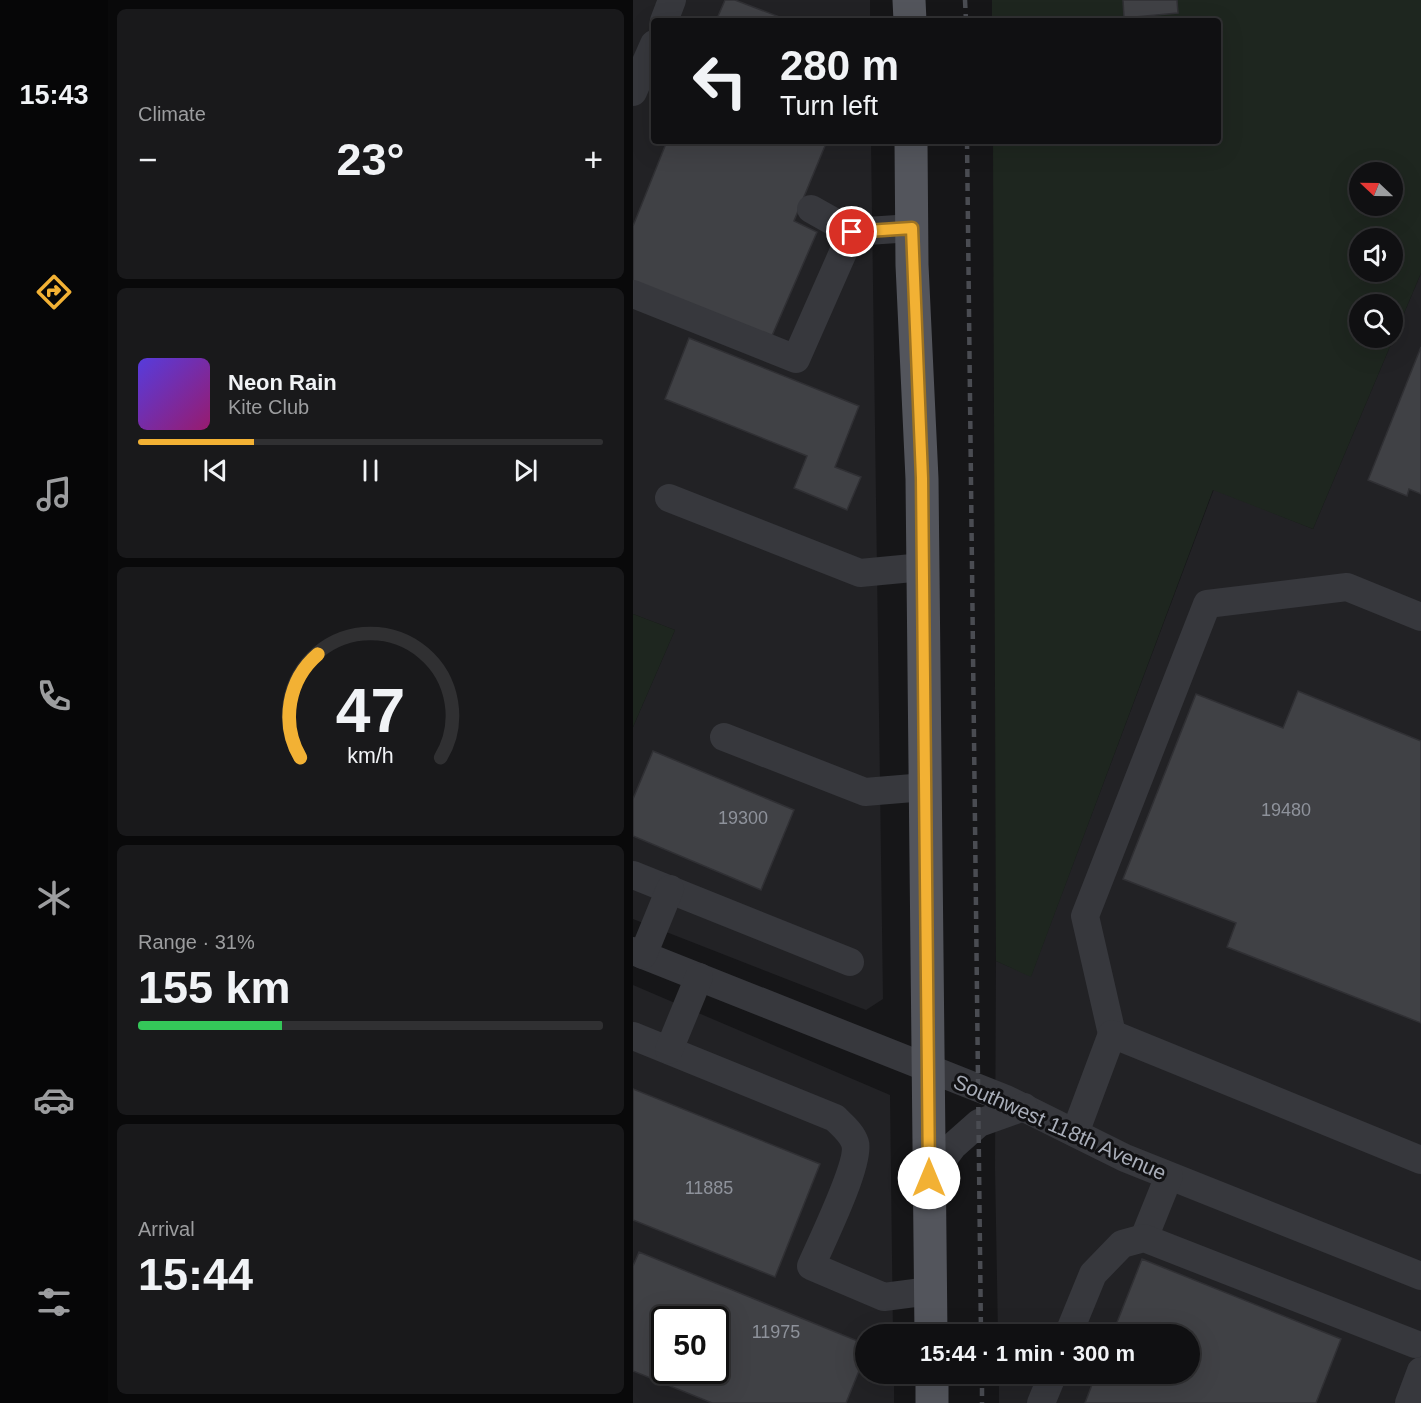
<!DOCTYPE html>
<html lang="en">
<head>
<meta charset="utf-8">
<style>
  body { margin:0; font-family:Arial,sans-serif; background:#19191b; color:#f1f3f6; height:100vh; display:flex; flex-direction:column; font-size:22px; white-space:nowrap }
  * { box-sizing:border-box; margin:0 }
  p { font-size:20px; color:#9c9d9f }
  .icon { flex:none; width:33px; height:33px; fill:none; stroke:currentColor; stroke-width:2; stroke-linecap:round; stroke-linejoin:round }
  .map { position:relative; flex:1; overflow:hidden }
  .sheet { display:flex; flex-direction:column; gap:9px; padding:9px; background:#09090a; width:525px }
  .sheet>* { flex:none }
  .top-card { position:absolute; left:18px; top:18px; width:570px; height:126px; border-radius:6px; box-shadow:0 6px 24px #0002,0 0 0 2px #303032; background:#101012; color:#f1f3f6; overflow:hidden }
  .needle { width:39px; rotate:292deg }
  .buttons { position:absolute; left:716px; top:162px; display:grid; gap:12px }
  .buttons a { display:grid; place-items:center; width:54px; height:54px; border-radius:50%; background:#101012; box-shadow:0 6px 24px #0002,0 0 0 2px #303032; font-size:30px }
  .speed { position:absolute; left:18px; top:1306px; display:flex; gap:12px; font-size:30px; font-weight:700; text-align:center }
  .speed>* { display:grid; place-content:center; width:78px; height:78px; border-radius:50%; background:#101012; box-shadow:0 6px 24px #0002,0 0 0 2px #303032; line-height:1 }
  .speed .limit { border:3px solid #111; border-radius:9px; background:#fff; color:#111 }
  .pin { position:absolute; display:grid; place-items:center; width:51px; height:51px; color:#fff; margin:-26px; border:3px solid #fff; border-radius:50%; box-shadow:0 2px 6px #0007 }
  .me { position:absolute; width:66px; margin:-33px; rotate:0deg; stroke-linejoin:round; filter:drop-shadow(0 0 4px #0008) }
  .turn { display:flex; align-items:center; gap:21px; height:126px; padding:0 30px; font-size:27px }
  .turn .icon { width:78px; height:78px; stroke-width:2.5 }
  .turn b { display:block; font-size:42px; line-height:51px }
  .big { font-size:45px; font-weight:700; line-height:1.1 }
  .sheet .tile { flex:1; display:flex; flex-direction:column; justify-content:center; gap:9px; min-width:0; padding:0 21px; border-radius:9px; background:#19191b }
  .sheet .dial { align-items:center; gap:0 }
  .dial svg { height:156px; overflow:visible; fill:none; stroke:#303032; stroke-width:7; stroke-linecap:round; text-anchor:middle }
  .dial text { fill:#f1f3f6; stroke:none }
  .song { display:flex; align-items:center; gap:18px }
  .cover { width:72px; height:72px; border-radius:9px; background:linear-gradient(135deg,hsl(250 70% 55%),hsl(320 70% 35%)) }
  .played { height:6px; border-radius:3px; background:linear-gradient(90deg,#f2b134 25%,#303032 25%) }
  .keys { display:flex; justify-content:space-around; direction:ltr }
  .heat { display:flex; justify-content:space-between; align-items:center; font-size:33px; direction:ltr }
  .charge { height:9px; border-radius:4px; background:linear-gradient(90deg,#34c759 31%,#303032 0) }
  .trip { position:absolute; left:222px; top:1324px; width:345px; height:60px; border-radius:30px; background:#101012; box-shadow:0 6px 24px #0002,0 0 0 2px #303032; font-weight:700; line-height:60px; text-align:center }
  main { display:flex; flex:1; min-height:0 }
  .dock { display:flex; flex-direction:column; width:108px; justify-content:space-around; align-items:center; background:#060607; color:#9c9d9f }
  .dock .icon { width:42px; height:42px }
  .dock .active { color:#f2b134 }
  .dock b { font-size:27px; color:#f1f3f6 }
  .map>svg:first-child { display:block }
</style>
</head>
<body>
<main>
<nav class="dock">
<b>15:43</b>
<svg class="icon active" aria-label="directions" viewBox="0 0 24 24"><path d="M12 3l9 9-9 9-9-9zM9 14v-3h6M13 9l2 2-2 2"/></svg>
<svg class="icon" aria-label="music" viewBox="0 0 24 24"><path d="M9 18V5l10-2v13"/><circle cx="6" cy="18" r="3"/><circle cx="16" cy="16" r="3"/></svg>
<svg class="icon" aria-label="phone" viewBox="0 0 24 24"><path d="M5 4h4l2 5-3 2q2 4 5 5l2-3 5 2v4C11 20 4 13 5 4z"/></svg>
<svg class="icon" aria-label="climate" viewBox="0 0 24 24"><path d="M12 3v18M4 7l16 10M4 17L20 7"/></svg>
<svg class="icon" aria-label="car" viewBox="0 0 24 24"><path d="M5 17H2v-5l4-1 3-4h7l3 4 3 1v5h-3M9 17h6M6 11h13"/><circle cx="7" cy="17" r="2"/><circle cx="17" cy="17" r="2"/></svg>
<svg class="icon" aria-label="filters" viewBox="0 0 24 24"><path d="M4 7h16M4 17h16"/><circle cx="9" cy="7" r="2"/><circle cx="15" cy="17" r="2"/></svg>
</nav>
<section class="sheet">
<div class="tile"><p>Climate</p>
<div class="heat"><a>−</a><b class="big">23°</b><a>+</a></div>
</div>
<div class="tile">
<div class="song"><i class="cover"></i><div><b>Neon Rain</b><p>Kite Club</p></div></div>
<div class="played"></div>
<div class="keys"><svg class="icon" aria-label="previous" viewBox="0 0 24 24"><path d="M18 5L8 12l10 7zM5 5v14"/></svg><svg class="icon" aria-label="pause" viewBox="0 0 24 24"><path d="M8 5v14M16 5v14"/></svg><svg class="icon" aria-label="next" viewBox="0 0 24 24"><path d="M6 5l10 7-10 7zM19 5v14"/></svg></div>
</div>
<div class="tile dial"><svg viewBox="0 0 100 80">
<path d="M14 69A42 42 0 1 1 86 69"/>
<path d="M14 69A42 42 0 0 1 23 16" stroke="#f2b134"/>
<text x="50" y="56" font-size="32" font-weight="700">47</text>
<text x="50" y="72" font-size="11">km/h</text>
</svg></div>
<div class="tile"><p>Range · 31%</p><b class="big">155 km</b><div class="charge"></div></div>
<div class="tile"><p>Arrival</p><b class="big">15:44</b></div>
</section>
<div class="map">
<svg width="788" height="1403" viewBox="0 0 788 1403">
  <rect width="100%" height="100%" fill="#161618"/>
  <g fill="#222225" fill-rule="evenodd">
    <polygon points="0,0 237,0 237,21 21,21 21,141 238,141 250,999 233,1010 0,919 0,727 42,630 0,614"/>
    <polygon points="788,273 788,1403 366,1403 366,1374 556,1374 556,1335 365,1335 362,1168 363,961 398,976 581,489 680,529"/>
    <path d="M0,985L257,1095L260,1335H232V1374H261V1403H0ZM32,1320H82V1371H32Z"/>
  </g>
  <g fill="#1e261f" fill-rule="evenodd">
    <path d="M359,0H788V273L680,529L580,490L398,977L363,961L360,141H585V21H359ZM726,172H759V206H726ZM726,238H759V272H726ZM726,304H759V338H726Z"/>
    <polygon points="0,614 42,630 0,727"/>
  </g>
  <g fill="#404145" stroke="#303034" stroke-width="1.5" fill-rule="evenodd">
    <polygon points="92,0 102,0 157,21 83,21"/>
    <polygon points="490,0 544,0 545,13 491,18"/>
    <polygon points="34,141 194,141 161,221 184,232 138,338 0,281 0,226"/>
    <polygon points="56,338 226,406 202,467 228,477 214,510 161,488 174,456 32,399"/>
    <polygon points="788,347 788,494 776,489 774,496 735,480"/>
    <polygon points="665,691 788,741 788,1023 594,947 603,923 490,879 563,694 650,728"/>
    <polygon points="20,751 161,810 128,890 0,836 0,799"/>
    <polygon points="0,1089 187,1164 142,1277 0,1220"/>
    <path d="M6,1252L232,1344V1356L213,1403H79L0,1371V1266ZM32,1320H82V1371H32Z"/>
    <polygon points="509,1259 708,1339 683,1403 452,1403 463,1374 556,1374 556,1335 479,1335"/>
  </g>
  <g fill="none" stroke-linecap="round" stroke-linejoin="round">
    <g stroke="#37383d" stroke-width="28">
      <polyline points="31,21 39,0"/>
      <polyline points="0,92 21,44"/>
      <polyline points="178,209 219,232"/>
      <polyline points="0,294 163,359 219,232 279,228"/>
      <polyline points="36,498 227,573 290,567"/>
      <polyline points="91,737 232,792 292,787"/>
      <polyline points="0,875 217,962"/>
      <polyline points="0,951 373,1099 492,1158 788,1276"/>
      <polyline points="10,955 37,889"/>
      <polyline points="479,1034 452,916 574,604 714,587 788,617"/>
      <path d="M0,1036L202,1118C209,1125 219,1133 222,1143C228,1162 187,1245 178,1266L251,1297L297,1291"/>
      <polyline points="36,1050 66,977"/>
      <polyline points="442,1133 479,1034 788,1160"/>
      <polyline points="296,1178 320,1146 346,1123 391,1107"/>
      <polyline points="511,1238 536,1176"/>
      <polyline points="435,1335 460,1274 489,1244 511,1238 782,1344"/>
      <polyline points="408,1403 420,1374"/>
      <polyline points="776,1403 788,1371"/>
    </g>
    <g stroke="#53555c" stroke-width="33">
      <polyline points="276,0 277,21"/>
      <polyline points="278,141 279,265 289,479 298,1335"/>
      <polyline points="299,1374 299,1403"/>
    </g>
    <g stroke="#4a4c52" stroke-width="4.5" stroke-dasharray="8 6" stroke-linecap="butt">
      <polyline points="332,0 333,21"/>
      <polyline points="334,141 348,1335"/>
      <polyline points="349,1374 349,1403"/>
    </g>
  </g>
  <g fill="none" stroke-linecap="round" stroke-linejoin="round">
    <g stroke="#9d7322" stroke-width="15">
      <polyline id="route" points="219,232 279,228 289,478 296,1178"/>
    </g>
    <use href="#route" stroke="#f2b134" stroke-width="10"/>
  </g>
  <g text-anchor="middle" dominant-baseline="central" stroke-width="6" stroke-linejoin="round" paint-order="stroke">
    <g font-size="18" fill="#8e929b">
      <text x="653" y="810">19480</text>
      <text x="110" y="818">19300</text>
      <text x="76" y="1188">11885</text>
      <text x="143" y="1332">11975</text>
    </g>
    <g font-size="21" fill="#a8adb8" stroke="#111113">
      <text transform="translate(427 1127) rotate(24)">Southwest 118th Avenue</text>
    </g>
  </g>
</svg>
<div class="buttons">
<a><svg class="needle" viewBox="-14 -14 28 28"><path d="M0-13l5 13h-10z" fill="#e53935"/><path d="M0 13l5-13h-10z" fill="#9c9d9f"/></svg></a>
<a><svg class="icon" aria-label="sound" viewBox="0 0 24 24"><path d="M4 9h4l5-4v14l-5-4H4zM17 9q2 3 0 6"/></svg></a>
<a><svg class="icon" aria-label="search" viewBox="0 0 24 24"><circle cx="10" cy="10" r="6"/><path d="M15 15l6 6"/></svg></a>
</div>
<div class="speed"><div class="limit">50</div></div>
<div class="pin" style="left:219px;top:232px;background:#d93025"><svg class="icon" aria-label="arrive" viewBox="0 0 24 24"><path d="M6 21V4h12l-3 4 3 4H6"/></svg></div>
<svg class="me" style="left:296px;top:1178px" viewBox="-20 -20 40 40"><circle r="19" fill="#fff"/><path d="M0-13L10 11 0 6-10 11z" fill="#f2b134"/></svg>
<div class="trip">15:44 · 1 min · 300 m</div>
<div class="top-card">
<div class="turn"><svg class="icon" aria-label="left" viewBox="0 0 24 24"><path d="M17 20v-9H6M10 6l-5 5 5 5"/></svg><div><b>280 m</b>Turn left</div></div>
</div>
</div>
</main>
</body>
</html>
